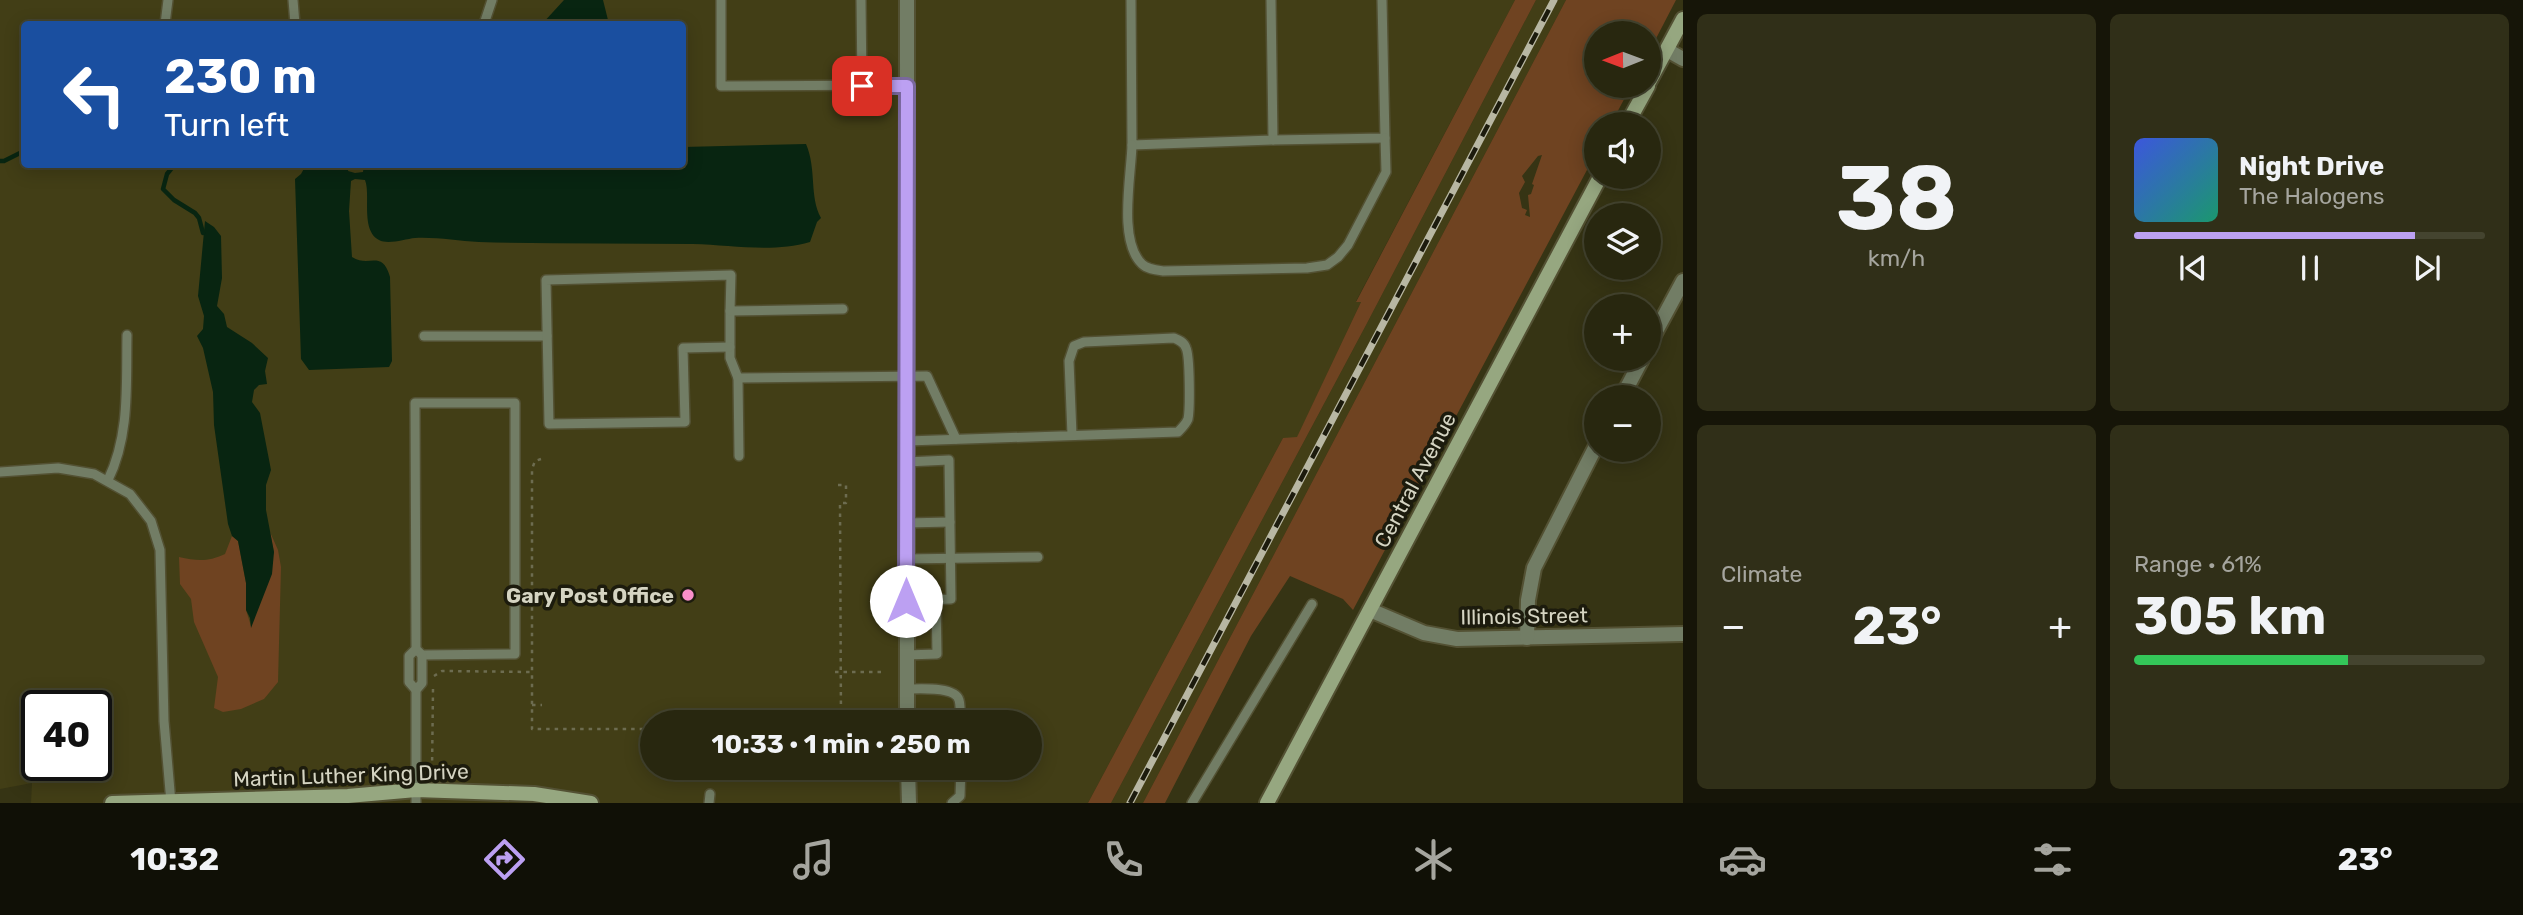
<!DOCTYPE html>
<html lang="en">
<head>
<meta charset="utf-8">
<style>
  body { margin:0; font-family:Rubik,sans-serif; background:#302f18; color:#f1f3f6; height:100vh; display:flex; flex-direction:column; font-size:26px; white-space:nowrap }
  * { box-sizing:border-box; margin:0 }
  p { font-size:23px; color:#a5a59e }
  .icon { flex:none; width:38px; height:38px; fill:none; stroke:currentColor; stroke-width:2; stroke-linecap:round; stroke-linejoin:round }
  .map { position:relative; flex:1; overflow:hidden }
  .sheet { display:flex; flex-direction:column; gap:14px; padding:14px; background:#161508; width:840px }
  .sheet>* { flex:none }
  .hud { position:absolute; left:21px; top:21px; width:665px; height:147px; border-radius:7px; box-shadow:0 4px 18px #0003,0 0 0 2px #44442f; background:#1a4fa0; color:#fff; overflow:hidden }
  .needle { width:46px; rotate:269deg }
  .tools { position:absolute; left:1584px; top:21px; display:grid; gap:14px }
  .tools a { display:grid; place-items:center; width:77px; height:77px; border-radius:50%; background:#28270f; box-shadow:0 4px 18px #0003,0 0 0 2px #44442f; font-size:35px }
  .speed { position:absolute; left:21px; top:690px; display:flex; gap:14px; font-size:35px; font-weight:700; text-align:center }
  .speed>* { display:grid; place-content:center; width:91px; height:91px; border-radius:50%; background:#28270f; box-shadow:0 4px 18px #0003,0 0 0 2px #44442f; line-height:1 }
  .speed .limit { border:4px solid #111; border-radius:10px; background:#fff; color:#111 }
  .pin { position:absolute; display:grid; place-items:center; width:60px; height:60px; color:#fff; margin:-30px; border-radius:14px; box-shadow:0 4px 10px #0006 }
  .me { position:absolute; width:77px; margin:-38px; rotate:0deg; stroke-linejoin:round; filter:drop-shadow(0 0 5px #0008) }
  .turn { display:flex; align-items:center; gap:24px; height:147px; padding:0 28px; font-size:32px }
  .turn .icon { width:91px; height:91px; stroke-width:2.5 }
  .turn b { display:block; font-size:49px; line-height:60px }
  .big { font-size:52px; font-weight:700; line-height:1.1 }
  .sheet .tile { flex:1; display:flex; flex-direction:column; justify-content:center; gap:10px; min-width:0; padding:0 24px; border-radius:10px; background:#302f18 }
  .sheet .dial { align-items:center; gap:0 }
  .dial b { font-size:91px; line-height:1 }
  .song { display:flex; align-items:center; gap:21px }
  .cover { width:84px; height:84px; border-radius:10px; background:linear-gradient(135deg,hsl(230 70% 55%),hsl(160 70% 35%)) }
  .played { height:7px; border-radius:4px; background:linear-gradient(90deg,#bca0f2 80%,#44442f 80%) }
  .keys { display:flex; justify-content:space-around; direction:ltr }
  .heat { display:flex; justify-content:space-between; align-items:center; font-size:38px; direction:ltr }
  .charge { height:10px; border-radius:5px; background:linear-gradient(90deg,#34c759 61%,#44442f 0) }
  .sheet .tiles { flex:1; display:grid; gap:14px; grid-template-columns:repeat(2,1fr) }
  .trip { position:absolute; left:640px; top:710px; width:402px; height:70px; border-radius:35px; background:#28270f; box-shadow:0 4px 18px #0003,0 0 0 2px #44442f; font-weight:700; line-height:70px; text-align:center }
  .tabs { display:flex; height:112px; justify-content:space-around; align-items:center; background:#101006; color:#a5a59e }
  .tabs .icon { width:49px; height:49px }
  .tabs .current { color:#bca0f2 }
  .tabs b { font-size:32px; color:#f1f3f6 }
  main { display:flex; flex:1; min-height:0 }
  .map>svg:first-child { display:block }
</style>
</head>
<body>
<main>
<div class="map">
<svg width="1683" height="803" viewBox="0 0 1683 803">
  <rect width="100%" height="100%" fill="#363414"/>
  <g fill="#423e16" fill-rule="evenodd">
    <path d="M0,0H1515L1356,301L1361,302L1297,438H1283L1088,803H31L32,783L0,789ZM24,24H682V164H24ZM37,705H96V765H37ZM653,723H1031V768H653Z"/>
    <polygon points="1536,0 1566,0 1143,803 1111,803 1365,327"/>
  </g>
  <g fill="#6f4321" fill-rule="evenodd">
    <polygon points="1515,0 1536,0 1365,327 1111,803 1088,803 1283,438 1297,437 1361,302 1356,302"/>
    <path d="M1566,0H1676L1649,52L1648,33H1596V86H1631L1611,124H1596V153L1353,610L1343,599L1290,576L1251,636L1165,803H1143ZM1542,155L1532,184L1534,185L1531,194L1528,195L1530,217L1525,215L1527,210L1522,208L1519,193L1525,182L1522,176L1538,156Z"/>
    <path d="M270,532L278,550L281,567L278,682L264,699L241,709L223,712L214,708L218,677L194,622L191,599L180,584L179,557C197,561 208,562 225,554L232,536L238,541L246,583V610L251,626L274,552Z"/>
  </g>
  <g fill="#082511">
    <polygon points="564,0 603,0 609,24 542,24"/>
    <path d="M806,144C817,170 809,196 821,218L817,222L810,242C773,253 731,245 693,244C622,243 550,244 479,242C458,241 437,237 415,238C405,239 388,245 379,240C360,230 371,195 365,180L355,179L351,181L349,211L352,257C369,268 382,249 390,277L392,361L389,367L309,370L301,359L295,179L301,174L306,165H349L348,171L355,173L363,172L364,164H682L683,147Z"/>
    <polygon points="205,221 214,227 221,236 222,278 217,306 224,314 227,327 252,343 268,358 265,371 267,384 259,385 254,390 252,402 260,413 271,470 266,485 266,510 274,552 272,574 251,628 250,618 246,610 246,583 238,541 232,536 228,524 214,425 213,392 203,348 197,336 203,329 204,316 198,296"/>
  </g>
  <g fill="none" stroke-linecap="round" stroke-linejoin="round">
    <g stroke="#082511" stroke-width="4.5">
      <polyline points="0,161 4,161 24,151"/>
      <polyline points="175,164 167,174 163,189 174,200 195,213 199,218 203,233"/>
    </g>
    <g stroke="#535133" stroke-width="12">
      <g id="service">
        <polyline points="293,0 295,24"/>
        <polyline points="721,0 721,86 907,85"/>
        <polyline points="861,0 862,86"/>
        <polyline points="1131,0 1132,145 1273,140 1271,0"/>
        <polyline points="165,24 168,0"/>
        <polyline points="484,24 492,0"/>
        <polyline points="1273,140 1385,138 1382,0"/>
        <path d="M1132,145C1131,177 1118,241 1142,264C1147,269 1156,270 1163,271L1307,268L1327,265L1338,257L1348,245L1386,172L1385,138"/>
        <polyline points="730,311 730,358 738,378"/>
        <polyline points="424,336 547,336"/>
        <polyline points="730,347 683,348 685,422 549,424 546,280 731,275 730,311 843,309"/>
        <path d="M907,441L1178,432C1182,428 1186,424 1188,419C1190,410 1190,356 1186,348C1184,342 1179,340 1174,338L1084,342L1074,346L1069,361L1072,435"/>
        <polyline points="739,456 738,378 927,376 956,439"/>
        <polyline points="0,472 58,468 94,474 130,494 151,521 160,550 164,721 171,803"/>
        <path d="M108,480C130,435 126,385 127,335"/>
        <polyline points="906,523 950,522"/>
        <polyline points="906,559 1038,557"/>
        <polyline points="906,601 951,599 949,460 906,462"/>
        <polyline points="906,655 937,654 936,600"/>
        <path d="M907,689C918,689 955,686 959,700C961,707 960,716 960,723"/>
        <polyline points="416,690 409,682 409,656 416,649 415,403 515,403 515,654 422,655 416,649"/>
        <polyline points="416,803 416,690 422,683 422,655"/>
        <polyline points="709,803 710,794"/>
        <polyline points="952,803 960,796 961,768"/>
        <polyline points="1192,803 1312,604"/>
      </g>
    </g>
    <g stroke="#535133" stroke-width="18">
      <g id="minor">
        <polyline points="1648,346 1683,281"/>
        <polyline points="1622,397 1642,359"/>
        <polyline points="1370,610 1424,633 1457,639 1683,634"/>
        <polyline points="1527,638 1528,600 1534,568 1596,446"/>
      </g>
    </g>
    <g stroke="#535133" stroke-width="18">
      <g id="tertiary">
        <polyline points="1667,50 1683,59"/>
        <polyline points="907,723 907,0"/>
        <polyline points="908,768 909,803"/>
      </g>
    </g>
    <g stroke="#535133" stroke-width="18">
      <g id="secondary">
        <polyline points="1648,84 1683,19"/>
        <polyline points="1627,124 1648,86"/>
        <polyline points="112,803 348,796 416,790 534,794 591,803"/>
        <polyline points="1267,803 1600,177"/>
      </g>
    </g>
    <g stroke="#6d6c50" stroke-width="2.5" stroke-dasharray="3.5 5" stroke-linecap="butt">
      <polyline points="541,459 535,461 532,469 532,729 653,729"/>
      <polyline points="838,485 846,485 846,503 840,503 841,723"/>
      <polyline points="835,672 882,672"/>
      <polyline points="434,676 442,671 531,672"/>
      <polyline points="433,689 432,771 436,776"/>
      <polyline points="532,705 542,705"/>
    </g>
    <use href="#service" stroke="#727d65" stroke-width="9"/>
    <use href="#minor" stroke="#727d65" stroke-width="14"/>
    <use href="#tertiary" stroke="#727d65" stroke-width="14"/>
    <use href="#secondary" stroke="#96a780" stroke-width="14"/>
    <g stroke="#b8b7a3" stroke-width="7">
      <polyline id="rail" points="1130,803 1554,0"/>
    </g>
    <use href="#rail" stroke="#1c1b0d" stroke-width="4.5" stroke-dasharray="13" stroke-linecap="butt"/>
  </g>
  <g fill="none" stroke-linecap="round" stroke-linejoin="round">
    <g stroke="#7a689d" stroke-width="18">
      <polyline id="route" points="862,86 907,86 906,601"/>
    </g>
    <use href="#route" stroke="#bca0f2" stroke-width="12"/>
  </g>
  <circle fill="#f98fca" stroke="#1c1b0d" stroke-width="2.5" cx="688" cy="595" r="7"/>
  <g text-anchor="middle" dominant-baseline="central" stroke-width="7" stroke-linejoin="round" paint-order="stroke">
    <g font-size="21" fill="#d5d4c2" stroke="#1c1b0d">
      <text transform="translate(1415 480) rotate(-62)">Central Avenue</text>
      <text transform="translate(1524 616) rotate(-1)">Illinois Street</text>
      <text transform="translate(351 775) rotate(-2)">Martin Luther King Drive</text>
    </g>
    <g font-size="21" font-weight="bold" fill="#d5d4c2" stroke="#1c1b0d" text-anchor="end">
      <text x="674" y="595">Gary Post Office</text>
    </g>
  </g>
</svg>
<div class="tools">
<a><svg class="needle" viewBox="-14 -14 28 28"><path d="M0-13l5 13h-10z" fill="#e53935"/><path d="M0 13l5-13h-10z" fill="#a5a59e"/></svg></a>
<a><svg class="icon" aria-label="sound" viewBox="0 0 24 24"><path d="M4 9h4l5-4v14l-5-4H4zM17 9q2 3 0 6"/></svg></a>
<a><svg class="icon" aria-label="layers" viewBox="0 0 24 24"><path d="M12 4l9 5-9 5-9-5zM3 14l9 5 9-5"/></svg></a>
<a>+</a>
<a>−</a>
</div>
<div class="speed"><div class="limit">40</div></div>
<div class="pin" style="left:862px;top:86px;background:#d93025"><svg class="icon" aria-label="arrive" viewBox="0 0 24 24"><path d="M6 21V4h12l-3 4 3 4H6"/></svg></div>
<svg class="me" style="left:906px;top:601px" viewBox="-20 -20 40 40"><circle r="19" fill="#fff"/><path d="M0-13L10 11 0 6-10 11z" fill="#bca0f2"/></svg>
<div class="trip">10:33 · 1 min · 250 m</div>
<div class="hud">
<div class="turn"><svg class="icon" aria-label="left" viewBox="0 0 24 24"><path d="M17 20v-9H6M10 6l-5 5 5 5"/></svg><div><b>230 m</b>Turn left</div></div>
</div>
</div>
<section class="sheet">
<div class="tiles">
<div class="tile dial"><b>38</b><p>km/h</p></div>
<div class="tile">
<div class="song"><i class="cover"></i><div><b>Night Drive</b><p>The Halogens</p></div></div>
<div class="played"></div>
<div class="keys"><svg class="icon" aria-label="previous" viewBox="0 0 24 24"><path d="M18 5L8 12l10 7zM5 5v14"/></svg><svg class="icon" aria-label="pause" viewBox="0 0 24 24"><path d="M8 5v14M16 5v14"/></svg><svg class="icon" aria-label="next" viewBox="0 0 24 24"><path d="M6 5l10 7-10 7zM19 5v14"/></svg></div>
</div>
<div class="tile"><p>Climate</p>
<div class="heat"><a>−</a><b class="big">23°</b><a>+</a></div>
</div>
<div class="tile"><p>Range · 61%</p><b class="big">305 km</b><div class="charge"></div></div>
</div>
</section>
</main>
<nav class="tabs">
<b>10:32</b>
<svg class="icon current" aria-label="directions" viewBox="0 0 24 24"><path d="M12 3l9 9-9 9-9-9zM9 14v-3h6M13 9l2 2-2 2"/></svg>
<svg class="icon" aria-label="music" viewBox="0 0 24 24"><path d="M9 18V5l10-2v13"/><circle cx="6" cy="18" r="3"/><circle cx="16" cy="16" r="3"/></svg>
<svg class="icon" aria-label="phone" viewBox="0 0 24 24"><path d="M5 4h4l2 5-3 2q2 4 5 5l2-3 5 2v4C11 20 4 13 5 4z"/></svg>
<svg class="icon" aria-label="climate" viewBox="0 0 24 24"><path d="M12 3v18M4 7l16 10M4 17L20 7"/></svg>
<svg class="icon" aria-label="car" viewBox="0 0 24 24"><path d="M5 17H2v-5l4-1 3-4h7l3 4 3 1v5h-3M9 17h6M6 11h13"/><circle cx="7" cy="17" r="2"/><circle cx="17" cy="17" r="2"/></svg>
<svg class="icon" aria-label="filters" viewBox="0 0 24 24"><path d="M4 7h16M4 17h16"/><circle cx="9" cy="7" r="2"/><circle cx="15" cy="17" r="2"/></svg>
<b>23°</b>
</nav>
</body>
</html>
